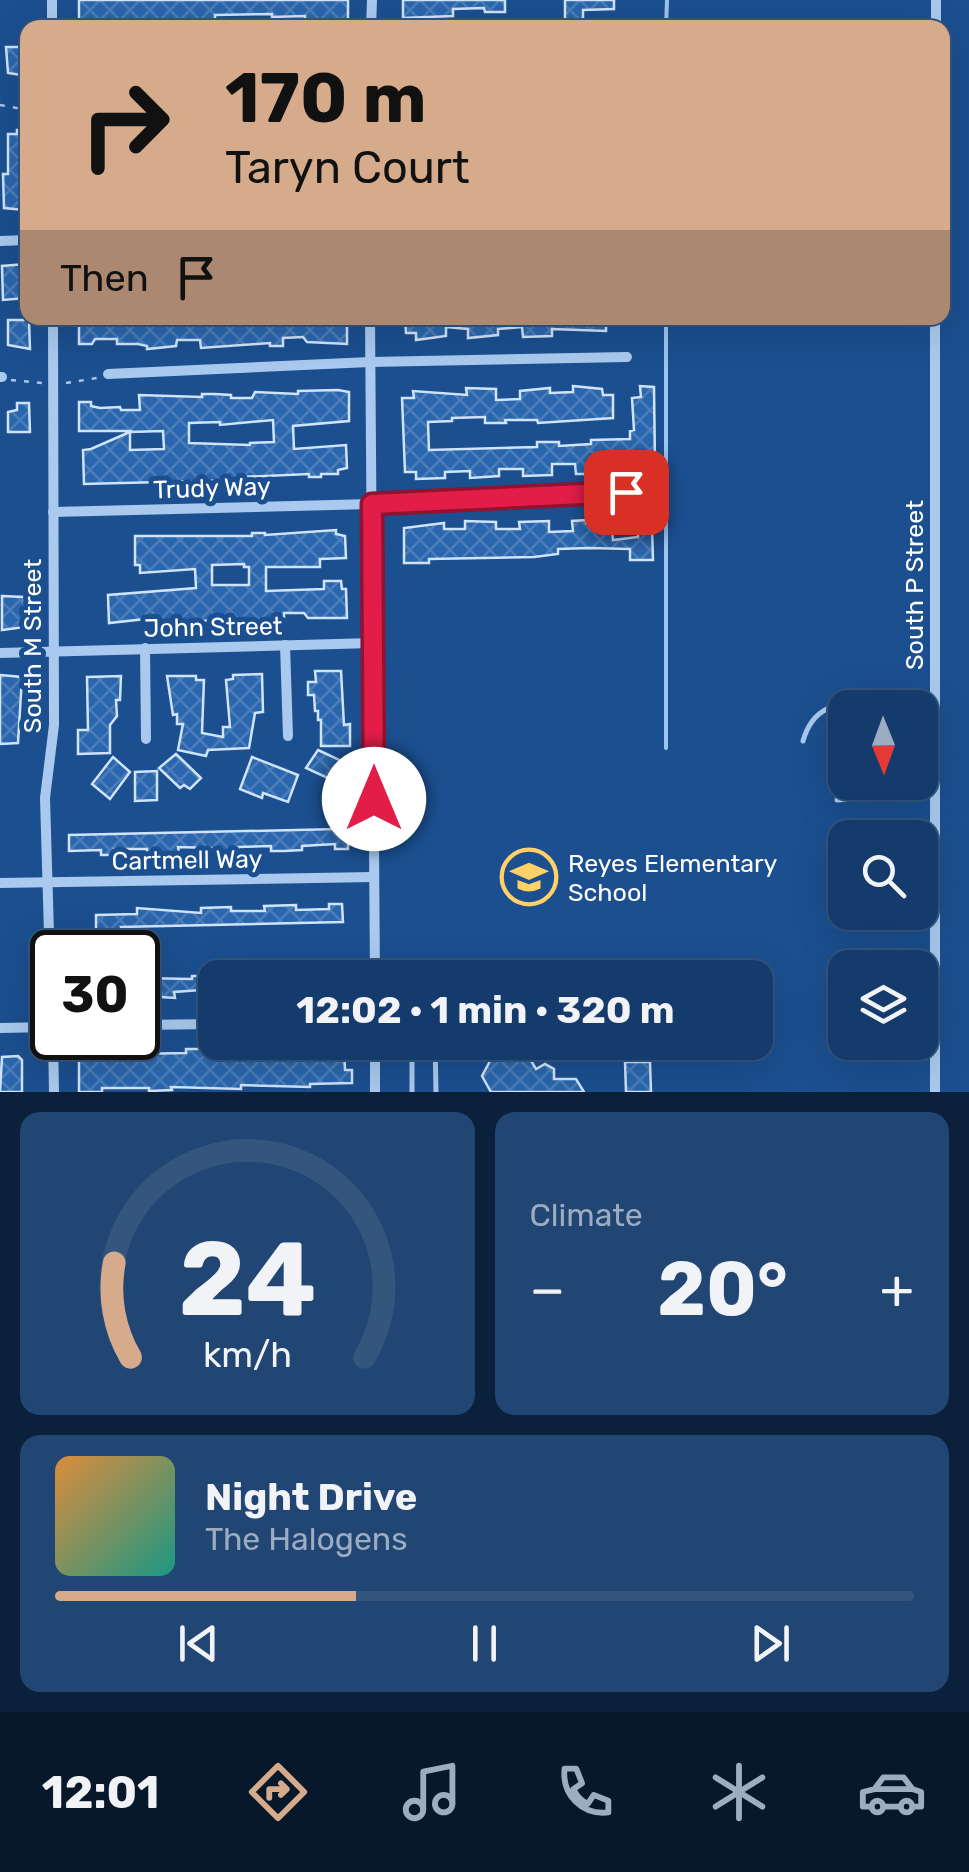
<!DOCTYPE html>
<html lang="en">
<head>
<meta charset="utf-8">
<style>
  body { margin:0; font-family:Rubik,sans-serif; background:#214673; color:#f1f3f6; height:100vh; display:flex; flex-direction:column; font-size:38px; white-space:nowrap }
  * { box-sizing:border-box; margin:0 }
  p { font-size:32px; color:#9dadc1 }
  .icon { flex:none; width:55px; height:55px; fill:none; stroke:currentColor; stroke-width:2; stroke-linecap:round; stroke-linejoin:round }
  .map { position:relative; height:1092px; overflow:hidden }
  .drawer { display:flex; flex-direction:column; gap:20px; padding:20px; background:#0b203b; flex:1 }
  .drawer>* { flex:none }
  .banner { position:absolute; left:20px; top:20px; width:930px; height:305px; border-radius:20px; box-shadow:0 10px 40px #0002,0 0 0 2px #33557e; background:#d6ab8b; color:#111; overflow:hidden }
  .needle { width:65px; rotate:179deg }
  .controls { position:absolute; left:828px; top:690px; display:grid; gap:20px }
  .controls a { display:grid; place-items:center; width:110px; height:110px; border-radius:20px; background:#143b6b; box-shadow:0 10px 40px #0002,0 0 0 2px #33557e; font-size:50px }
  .speed { position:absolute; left:30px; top:930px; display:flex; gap:20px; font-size:50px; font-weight:700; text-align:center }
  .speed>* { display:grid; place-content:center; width:130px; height:130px; border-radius:50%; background:#143b6b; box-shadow:0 10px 40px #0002,0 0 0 2px #33557e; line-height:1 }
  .speed .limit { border:5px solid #111; border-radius:15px; background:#fff; color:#111 }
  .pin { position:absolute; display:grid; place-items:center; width:85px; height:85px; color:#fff; margin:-42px; border-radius:20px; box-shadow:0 5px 15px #0006 }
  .me { position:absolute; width:110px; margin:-55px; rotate:0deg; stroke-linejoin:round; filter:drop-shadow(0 0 8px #0008) }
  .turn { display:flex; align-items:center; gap:35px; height:210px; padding:0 40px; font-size:45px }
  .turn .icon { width:130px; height:130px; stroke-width:2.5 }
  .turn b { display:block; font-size:70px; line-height:85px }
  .then { display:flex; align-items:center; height:95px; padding:0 40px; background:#0003; gap:20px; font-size:38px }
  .big { font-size:75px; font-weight:700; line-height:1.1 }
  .drawer .widget { flex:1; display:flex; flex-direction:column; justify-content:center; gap:15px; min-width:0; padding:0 35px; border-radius:20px; background:#214673 }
  .drawer .dial { align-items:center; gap:0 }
  .dial svg { height:260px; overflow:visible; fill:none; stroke:#33557e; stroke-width:7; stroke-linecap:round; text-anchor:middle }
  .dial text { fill:#f1f3f6; stroke:none }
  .song { display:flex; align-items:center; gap:30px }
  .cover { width:120px; height:120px; border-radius:15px; background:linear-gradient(135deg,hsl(30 70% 55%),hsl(170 70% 35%)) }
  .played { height:10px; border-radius:5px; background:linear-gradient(90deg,#d6ab8b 35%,#33557e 35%) }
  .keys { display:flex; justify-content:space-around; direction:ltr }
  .heat { display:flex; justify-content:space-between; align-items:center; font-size:55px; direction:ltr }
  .drawer .tiles { flex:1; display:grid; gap:20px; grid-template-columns:1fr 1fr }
  .widget:last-child { grid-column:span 2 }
  .trip { position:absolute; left:198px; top:960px; width:575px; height:100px; border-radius:20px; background:#143b6b; box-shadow:0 10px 40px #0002,0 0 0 2px #33557e; font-weight:700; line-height:100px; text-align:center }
  .menu { display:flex; height:160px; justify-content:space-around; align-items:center; background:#08182b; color:#9dadc1 }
  .menu .icon { width:70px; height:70px }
  .menu .active { color:#d6ab8b }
  .menu b { font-size:45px; color:#f1f3f6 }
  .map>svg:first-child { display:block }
</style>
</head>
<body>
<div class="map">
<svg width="969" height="1092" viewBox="0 0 969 1092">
  <defs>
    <pattern id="building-cross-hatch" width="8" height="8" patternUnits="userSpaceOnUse" patternTransform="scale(2.5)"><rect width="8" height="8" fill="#2a66ad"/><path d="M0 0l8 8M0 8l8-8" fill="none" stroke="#4a7db9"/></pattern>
  </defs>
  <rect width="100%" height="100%" fill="#1b4f8f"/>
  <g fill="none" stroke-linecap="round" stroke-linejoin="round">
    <g stroke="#9cc4f0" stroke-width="4">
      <polyline points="666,28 667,0"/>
      <polyline points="666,748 666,318"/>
    </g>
  </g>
  <g fill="url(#building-cross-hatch)" stroke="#cfe3fa" stroke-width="2.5" fill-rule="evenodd">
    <polygon points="79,0 348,0 348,19 305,20 305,16 272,17 272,14 215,15 215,19 183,20 183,24 79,28"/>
    <polygon points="403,0 505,0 505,12 485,12 484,8 453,9 453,16 403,18"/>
    <polygon points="565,0 614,0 614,9 583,10 583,28 565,28"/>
    <polygon points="6,47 28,47 28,76 8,73"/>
    <polygon points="17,130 28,130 28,159 21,159 20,181 24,181 26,210 4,208 3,174 8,174 8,134 17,134"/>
    <polygon points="25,264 26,298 3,300 2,266"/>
    <polygon points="79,318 130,318 130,321 163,318 347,318 347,344 307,342 303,337 283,338 283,346 270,346 270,343 201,348 200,340 177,340 176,346 147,349 147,346 138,344 117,344 117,339 95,339 92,344 79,344"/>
    <polygon points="405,318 606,318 606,331 552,329 552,336 523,337 522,327 498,329 498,335 468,338 468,329 446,327 446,336 416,340 416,333 406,333"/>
    <polygon points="8,320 29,320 30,349 8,345"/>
    <polygon points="573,386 602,389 603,395 613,395 613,418 538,423 537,420 505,420 506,423 485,423 485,417 452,418 452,421 428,422 429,450 537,447 537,442 559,442 559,446 591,444 591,440 630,439 630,431 634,430 632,398 641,397 640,386 654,387 655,466 641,466 641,453 615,452 615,461 605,461 605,467 588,468 589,474 576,474 575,464 552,464 552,475 523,476 523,469 499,469 499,476 470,478 470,471 445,472 445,478 416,479 416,472 405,472 402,398 414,398 413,391 467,395 466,388 496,389 496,400 520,399 520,391 550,388 550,393 573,392"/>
    <path d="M338,390L349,392V421L293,426L294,449L346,445L347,468L338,470V474H321V477H309V474L241,477V480L84,484L83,450L91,449L132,431H79V402H91V406L100,408L120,407L121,410H140L139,395L202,397V394H215L231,395V398H252L255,392L298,394V391ZM273,420L274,442L250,443V445L189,443V423L220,422V425ZM163,431L164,449L130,450V432Z"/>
    <polygon points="17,403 29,403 30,432 8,432 8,412 17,410"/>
    <polygon points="586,520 586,523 602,523 602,530 612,529 613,540 638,537 638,526 652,526 653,560 630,560 630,549 589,548 558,549 558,554 534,557 429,559 429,563 404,563 404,528 444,523 444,529 465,529 465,521 496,522 496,529 520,529 519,522 549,521 549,532 573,531 572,521"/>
    <path d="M336,530V534L345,536L346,558L320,559V567H266V591L324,589V581H341L342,589H346L347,618H308L304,613H284V619L146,622V619L109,623L108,595L196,588L195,569L140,573V565H135V536H252V533H265V535ZM244,564V567H249V585H212V565Z"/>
    <polygon points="2,596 24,597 25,627 2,630"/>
    <polygon points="315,671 341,671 344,725 350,724 350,746 321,746 321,720 318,720 318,711 315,711 314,695 308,695 308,682 316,682"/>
    <polygon points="262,674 263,712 255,713 249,748 208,750 206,756 178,750 183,724 177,724 177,714 173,715 167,676 196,676 196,680 204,680 202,733 223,737 223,727 230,727 226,680 233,679 233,675"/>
    <polygon points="0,675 22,677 18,743 0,744"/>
    <polygon points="121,676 120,700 116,700 117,716 110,725 110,753 78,754 78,730 88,730 87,677"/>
    <polygon points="318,750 348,764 341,780 334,776 332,780 306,768"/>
    <polygon points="176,754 201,778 190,789 184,785 180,788 159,768"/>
    <polygon points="113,757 130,772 110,799 92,784"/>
    <polygon points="252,757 298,775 288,802 263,793 262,798 240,789"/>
    <polygon points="157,771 157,800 135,801 135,772"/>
    <polygon points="339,829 348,829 348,849 335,849 335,844 302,846 302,850 284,851 271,851 271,846 238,847 238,852 212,852 211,848 178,847 179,853 165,854 147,853 147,849 114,849 114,855 101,855 101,850 69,851 69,835"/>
    <polygon points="329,904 342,904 343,922 121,927 122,930 96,930 96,915 137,914 137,908 201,913 201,908 231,907 231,911 265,911 264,906 296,905 296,910 329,909"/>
    <polygon points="192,976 215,976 215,989 174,992 175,998 161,997 161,993 138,993 138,978 192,979"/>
    <polygon points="325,1046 344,1047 345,1070 352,1070 352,1083 310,1084 310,1087 241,1085 241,1089 171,1087 172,1090 149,1091 149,1088 102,1088 102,1092 79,1092 79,1058 82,1055 114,1055 117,1050 133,1050 133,1054 186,1053 186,1049 201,1049 202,1053 256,1051 256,1048 322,1050"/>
    <polygon points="524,1049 536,1069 545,1064 554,1069 554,1079 576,1079 584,1092 491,1092 482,1076 496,1050"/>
    <polygon points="18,1056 22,1060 22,1092 0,1092 2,1057"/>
    <polygon points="625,1062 650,1062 651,1092 626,1092"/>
  </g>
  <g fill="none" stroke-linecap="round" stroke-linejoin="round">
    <g stroke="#a9c9ee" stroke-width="2.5" stroke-dasharray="5 8" stroke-linecap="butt">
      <polyline points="0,105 28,110"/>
      <polyline points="11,380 43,383"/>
      <polyline points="66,383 97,378"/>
    </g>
    <g stroke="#a9c9ee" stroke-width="5">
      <polyline points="920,715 933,715"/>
      <path d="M803,741C812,709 837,698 868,708"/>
      <polyline points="837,800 933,793"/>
      <polyline points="375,974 417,978"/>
      <polyline points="435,1042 436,1092"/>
      <polyline points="412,1092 412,1042"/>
    </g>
    <g stroke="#a9c9ee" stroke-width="10">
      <polyline points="52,0 52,28"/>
      <polyline points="371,28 372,0"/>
      <polyline points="936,28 936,0"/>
      <polyline points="0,241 28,240"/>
      <polyline points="370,318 375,978"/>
      <polyline points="935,318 935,1092"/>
      <polyline points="108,374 370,362 627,357"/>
      <polyline points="0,377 2,377"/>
      <polyline points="53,512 372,504 626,492"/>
      <polyline points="285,645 288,736"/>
      <polyline points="145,648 146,739"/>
      <polyline points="0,653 373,643"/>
      <polyline points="0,883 374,877"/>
      <polyline points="138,1025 215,1024"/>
      <polyline points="0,1028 52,1027"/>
      <polyline points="52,1035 45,798 54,725 53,318"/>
      <polyline points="53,1038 54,1092"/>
      <polyline points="375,1092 375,1042"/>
    </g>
  </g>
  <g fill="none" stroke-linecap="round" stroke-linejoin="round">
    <g stroke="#92132f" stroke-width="25">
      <polyline id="route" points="374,799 372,504 626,492"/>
    </g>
    <use href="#route" stroke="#e11d48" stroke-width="18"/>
  </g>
  <defs>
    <g id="school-ring" transform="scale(2.875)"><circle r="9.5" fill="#1b4f8f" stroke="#ffd166" stroke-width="1.5"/><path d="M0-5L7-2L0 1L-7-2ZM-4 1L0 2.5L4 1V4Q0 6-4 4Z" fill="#ffd166"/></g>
  </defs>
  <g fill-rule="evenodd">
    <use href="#school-ring" x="529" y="877"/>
  </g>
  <g text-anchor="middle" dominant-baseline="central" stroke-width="10" stroke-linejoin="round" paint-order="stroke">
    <g font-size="25" fill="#fff" stroke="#1b4f8f">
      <text transform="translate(212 488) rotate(-2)">Trudy Way</text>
      <text transform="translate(914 585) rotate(-90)">South P Street</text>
      <text transform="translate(213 627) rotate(-1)">John Street</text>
      <text transform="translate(32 646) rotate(-90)">South M Street</text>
      <text transform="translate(187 860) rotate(-1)">Cartmell Way</text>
    </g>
    <g font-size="25" fill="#fff" stroke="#1b4f8f" text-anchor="start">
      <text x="568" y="863">Reyes Elementary<tspan x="568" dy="29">School</tspan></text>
    </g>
  </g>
</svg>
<div class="controls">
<a><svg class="needle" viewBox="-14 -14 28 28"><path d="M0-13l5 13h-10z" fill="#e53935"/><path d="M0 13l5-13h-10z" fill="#9dadc1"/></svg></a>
<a><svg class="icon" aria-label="search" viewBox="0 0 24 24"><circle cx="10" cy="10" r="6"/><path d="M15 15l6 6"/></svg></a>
<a><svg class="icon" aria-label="layers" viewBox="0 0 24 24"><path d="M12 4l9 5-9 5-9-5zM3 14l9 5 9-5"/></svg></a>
</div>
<div class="speed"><div class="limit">30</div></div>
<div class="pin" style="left:626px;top:492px;background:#d93025"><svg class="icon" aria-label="arrive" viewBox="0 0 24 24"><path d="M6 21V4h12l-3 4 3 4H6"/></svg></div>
<svg class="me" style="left:374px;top:799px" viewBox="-20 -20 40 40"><circle r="19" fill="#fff"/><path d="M0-13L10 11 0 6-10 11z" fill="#e11d48"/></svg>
<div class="trip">12:02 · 1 min · 320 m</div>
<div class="banner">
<div class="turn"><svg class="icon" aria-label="right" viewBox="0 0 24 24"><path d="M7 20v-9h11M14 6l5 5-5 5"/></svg><div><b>170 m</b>Taryn Court</div></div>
<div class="then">Then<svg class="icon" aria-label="arrive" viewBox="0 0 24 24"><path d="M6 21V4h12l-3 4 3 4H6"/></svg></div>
</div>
</div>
<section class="drawer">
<div class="tiles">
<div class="widget dial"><svg viewBox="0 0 100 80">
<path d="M14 69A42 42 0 1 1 86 69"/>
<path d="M14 69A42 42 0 0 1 9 40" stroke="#d6ab8b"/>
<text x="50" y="56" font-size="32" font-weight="700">24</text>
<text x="50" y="72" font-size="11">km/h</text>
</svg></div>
<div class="widget"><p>Climate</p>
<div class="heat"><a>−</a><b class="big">20°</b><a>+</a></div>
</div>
<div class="widget">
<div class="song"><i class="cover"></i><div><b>Night Drive</b><p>The Halogens</p></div></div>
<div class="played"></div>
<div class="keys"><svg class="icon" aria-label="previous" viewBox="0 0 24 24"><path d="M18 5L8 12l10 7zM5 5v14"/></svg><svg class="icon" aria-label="pause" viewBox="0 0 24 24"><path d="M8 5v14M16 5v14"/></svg><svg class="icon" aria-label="next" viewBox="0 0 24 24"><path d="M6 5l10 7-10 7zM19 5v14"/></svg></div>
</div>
</div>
</section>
<nav class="menu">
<b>12:01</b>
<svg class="icon active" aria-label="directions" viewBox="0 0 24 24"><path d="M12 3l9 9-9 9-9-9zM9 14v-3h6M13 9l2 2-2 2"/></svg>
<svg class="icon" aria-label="music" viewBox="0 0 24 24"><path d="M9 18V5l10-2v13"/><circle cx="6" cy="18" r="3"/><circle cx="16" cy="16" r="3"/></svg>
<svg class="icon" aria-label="phone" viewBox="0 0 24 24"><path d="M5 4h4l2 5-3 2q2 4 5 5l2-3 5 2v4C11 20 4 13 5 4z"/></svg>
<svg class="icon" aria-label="climate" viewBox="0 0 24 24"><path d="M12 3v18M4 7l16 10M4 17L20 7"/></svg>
<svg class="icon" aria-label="car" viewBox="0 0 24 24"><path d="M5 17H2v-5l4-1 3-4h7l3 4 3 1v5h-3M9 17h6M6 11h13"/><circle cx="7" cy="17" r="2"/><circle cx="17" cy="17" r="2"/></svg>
</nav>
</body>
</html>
